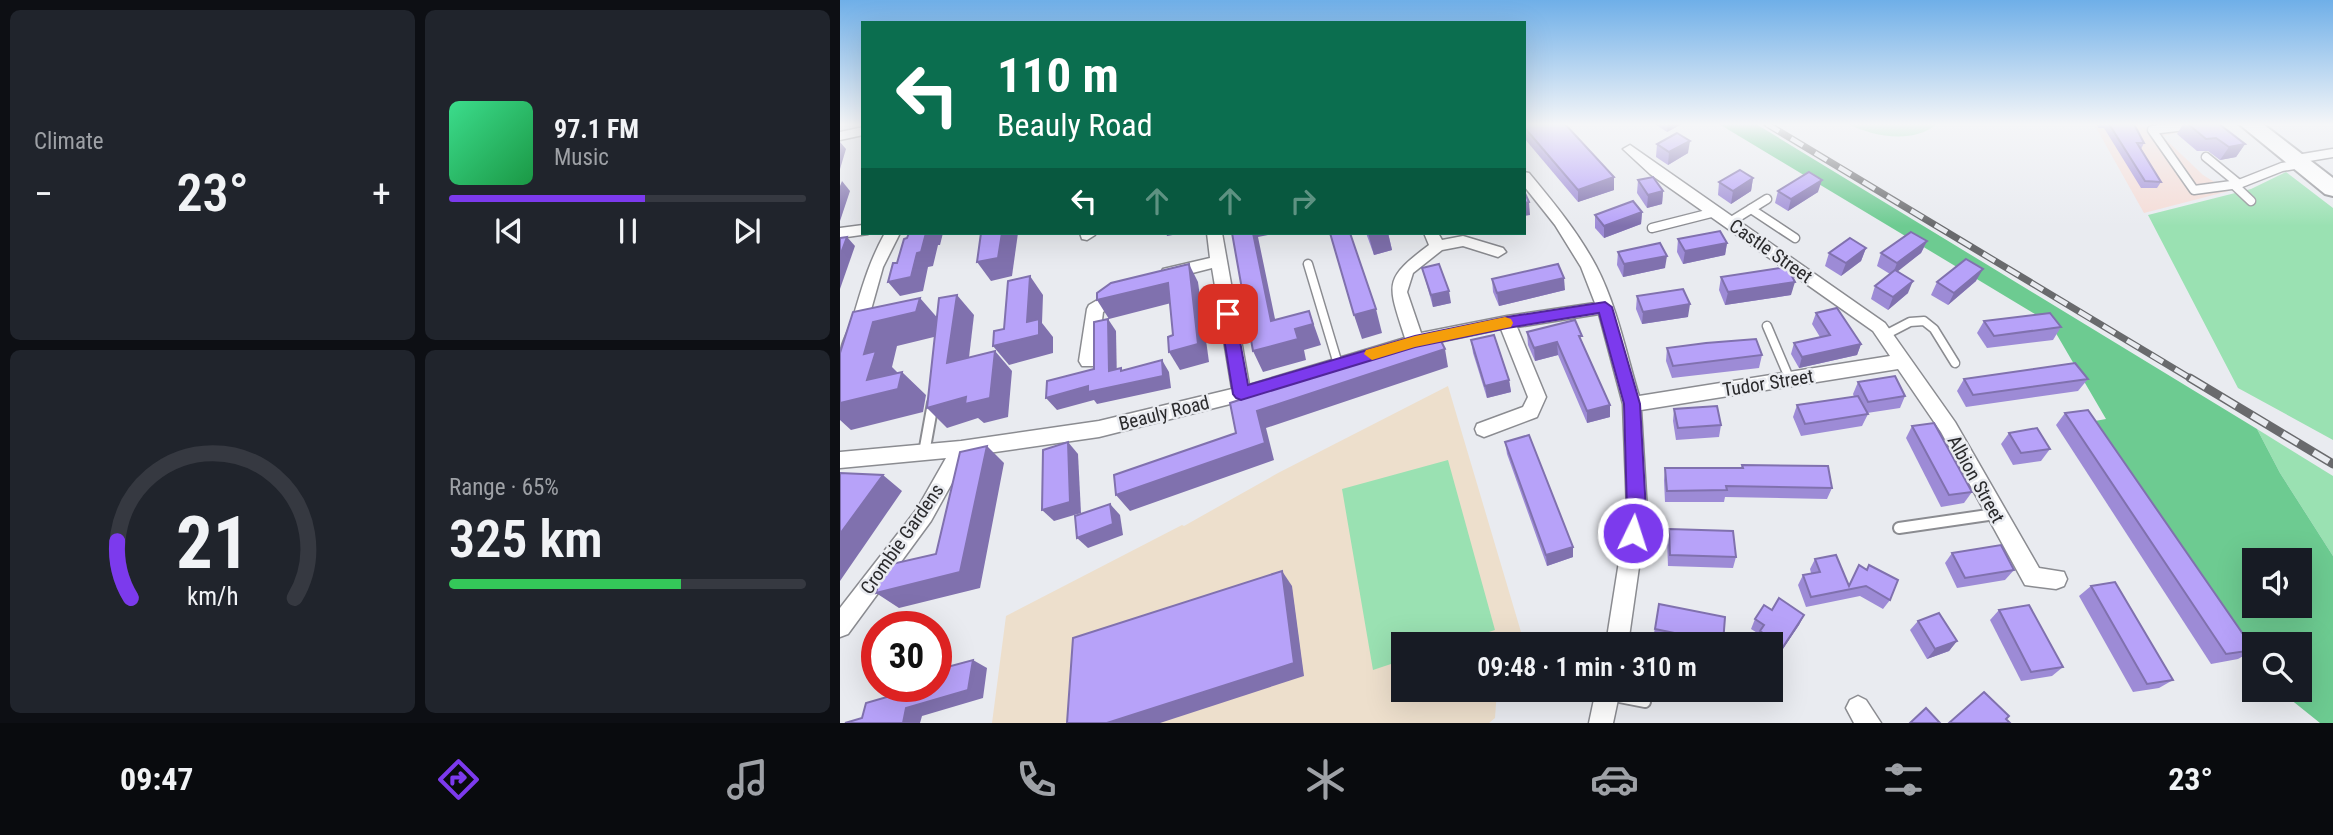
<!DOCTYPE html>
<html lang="en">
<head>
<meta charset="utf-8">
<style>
  body { margin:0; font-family:"Roboto Condensed",sans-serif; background:#20242c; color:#f1f3f6; height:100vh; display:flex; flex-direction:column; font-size:26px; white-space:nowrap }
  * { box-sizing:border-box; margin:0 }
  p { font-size:23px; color:#9ea1a6 }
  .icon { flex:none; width:38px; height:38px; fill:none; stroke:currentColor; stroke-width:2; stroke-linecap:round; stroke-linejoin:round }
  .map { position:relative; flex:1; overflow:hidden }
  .panel { display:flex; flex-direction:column; gap:10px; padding:10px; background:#0d0f14; width:840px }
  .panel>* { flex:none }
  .banner { position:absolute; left:21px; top:21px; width:665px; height:214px; border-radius:0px; box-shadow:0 7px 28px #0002; background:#0b6e4f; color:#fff; overflow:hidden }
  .fabs { position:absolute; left:1402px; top:548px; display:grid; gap:14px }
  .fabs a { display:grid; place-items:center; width:70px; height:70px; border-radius:0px; background:#171b24; box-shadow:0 7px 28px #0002; font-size:35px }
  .speed { position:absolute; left:21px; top:611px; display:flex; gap:14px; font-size:35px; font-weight:700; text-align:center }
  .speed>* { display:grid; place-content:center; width:91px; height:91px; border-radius:50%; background:#171b24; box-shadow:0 7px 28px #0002; line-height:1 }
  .speed .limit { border:10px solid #d22; background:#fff; color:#111 }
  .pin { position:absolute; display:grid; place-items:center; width:60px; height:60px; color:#fff; margin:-30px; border-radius:14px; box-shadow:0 4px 10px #0006 }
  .me { position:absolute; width:77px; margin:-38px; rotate:4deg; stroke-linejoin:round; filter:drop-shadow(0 0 5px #0008) }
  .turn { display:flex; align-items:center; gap:24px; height:147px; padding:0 21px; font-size:32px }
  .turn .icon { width:91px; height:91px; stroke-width:2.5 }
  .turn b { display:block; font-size:49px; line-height:60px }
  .lanes { display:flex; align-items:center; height:66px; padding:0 21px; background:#0003; justify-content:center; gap:35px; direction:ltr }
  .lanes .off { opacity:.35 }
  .big { font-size:52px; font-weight:600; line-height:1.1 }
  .panel .card { flex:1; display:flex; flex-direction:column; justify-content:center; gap:10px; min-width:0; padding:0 24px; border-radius:10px; background:#20242c }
  .panel .dial { align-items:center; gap:0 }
  .dial svg { height:182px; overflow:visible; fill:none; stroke:#363941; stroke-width:7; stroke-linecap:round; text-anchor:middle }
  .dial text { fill:#f1f3f6; stroke:none }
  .song { display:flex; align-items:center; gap:21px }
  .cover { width:84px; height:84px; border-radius:10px; background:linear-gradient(135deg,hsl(150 70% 55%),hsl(140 70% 35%)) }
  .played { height:7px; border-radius:4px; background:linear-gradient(90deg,#7c3aed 55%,#363941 55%) }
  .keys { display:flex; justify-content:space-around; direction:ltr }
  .heat { display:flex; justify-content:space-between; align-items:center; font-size:38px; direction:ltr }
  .charge { height:10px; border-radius:5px; background:linear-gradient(90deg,#34c759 65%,#363941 0) }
  .panel .tiles { flex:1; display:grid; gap:10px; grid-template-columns:repeat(2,1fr) }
  .trip { position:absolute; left:551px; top:632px; width:392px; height:70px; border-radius:0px; background:#171b24; box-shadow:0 7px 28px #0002; font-weight:600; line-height:70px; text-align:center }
  .menu { display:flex; height:112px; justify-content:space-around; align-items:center; background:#090b0e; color:#9ea1a6 }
  .menu .icon { width:49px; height:49px }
  .menu .selected { color:#7c3aed }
  .menu b { font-size:32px; color:#f1f3f6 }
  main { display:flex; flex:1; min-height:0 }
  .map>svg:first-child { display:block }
</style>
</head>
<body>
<main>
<section class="panel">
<div class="tiles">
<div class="card"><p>Climate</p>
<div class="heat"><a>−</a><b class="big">23°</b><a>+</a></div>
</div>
<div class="card">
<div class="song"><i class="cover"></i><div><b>97.1 FM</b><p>Music</p></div></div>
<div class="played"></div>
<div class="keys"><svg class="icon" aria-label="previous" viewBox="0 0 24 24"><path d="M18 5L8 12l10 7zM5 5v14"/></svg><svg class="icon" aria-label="pause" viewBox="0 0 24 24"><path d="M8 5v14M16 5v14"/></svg><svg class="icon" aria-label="next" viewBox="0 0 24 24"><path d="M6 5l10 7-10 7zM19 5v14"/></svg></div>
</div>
<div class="card dial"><svg viewBox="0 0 100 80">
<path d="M14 69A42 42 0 1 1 86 69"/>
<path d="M14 69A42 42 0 0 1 8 44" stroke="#7c3aed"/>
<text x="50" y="56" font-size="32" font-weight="700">21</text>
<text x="50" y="72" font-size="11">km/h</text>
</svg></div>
<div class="card"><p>Range · 65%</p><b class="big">325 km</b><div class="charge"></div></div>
</div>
</section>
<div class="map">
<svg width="1493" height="723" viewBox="0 0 1493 723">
  <rect width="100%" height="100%" fill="#e9ebf0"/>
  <polygon fill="#f5dbd5" points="1254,124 1383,124 1322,136 1363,175 1389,191 1304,213"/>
  <polygon fill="#eddfcc" points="608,386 681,632 676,644 564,644 564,690 657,690 655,718 649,723 152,723 166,616 342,525 344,526 438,473"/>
  <g fill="#9ae1b2">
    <path d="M1008,124H1097C1073,144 1034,137 1008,124Z"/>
    <polygon points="1446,172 1493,208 1493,440 1398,388 1308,215 1411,189"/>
    <polygon points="1417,429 1493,476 1493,556 1440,473"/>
    <polygon points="608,460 655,630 612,644 564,644 563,660 533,670 502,489"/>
  </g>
  <path fill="#6dcb91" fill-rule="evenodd" d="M879,124H916L1417,429L1440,473L1493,556V723H1480L1439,690H1460V644H1414V666L1244,423L1266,419L1210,323ZM1414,560H1460V606H1414Z"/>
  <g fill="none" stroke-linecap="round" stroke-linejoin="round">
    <g stroke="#8b8c91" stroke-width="11">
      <g id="lane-far1">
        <polyline points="1361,124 1312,130 1354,190 1399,184 1366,157"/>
        <polyline points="1457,159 1493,153"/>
        <polyline points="1393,184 1411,201"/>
        <polyline points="1399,184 1442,167 1460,164"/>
        <polyline points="911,209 955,238"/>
        <polyline points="890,222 927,199"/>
        <polyline points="812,228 875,212"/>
        <polyline points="468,264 498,364"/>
        <polyline points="927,326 950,380"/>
        <polyline points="1045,335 1070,322 1084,321 1094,329 1115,363"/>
      </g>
    </g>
    <g stroke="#8b8c91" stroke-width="14">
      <g id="lane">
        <polyline points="84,453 93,403"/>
        <polyline points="1059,528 1155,514"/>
        <polyline points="769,695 805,702"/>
      </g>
    </g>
    <g stroke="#8b8c91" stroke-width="3">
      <g id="street">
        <polygon points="23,127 23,135 0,140 0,132"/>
        <path d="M790,145L1045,323L1115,422L1199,568L1224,572L1227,579L1224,586L1216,589L1185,585L1101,432L1058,369L801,410L807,511L788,644H766L787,511L783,404L759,314L677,327L706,397L697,417L644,437L637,434L635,429L637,424L683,407L688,397L661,329L575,347L402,401L259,437L127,456L91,521L8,634L0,637V608L77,509L106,458L0,468V452L121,441L259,421L392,389L372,268L329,279L321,273L323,269L370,258L367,233H382L409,385L565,338C548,284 542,280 589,245L584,233H598L602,240L623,236L663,248L666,252L658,257L623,246L602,250L573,273L567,292L581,333L667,316L755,303L741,267L715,225L684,186V172L689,173C713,202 738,232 756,266C777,306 786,353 799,396L1050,356L1033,331L810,174L783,149Z"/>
        <polygon points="23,225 23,233 28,234 0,238 0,228"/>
        <path d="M45,233H60L43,267L27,324L6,366L0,368C0,341 4,343 12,321C22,288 28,264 45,233Z"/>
        <polygon points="240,233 254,233 255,235 247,240 242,239"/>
        <polygon points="278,288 286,294 263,312 257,361 254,366 242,366 239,361 247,309 249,305"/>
        <polygon points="756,690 780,690 773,723 749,723"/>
        <polygon points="1018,696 1026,700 1041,723 1014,723 1006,708 1010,700"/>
      </g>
    </g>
    <g stroke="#8b8c91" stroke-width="4">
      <polygon id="primary" points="1399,124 1423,124 1493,178 1493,196 1485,194"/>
    </g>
    <use href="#lane-far1" stroke="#fff" stroke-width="8"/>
    <use href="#lane" stroke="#fff" stroke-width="10"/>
    <use href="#street" fill="#fff" fill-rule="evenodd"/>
    <use href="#primary" fill="#fff" fill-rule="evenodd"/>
    <g stroke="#696a6d" stroke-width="7">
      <polyline id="rail-far1" points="927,124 1353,380"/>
    </g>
    <g stroke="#696a6d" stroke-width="9">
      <polyline id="rail" points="1350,378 1493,464"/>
    </g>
    <use href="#rail-far1" stroke="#e9ebf0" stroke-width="4.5" stroke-dasharray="14" stroke-linecap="butt"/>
    <use href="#rail" stroke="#e9ebf0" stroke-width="6" stroke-dasharray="18" stroke-linecap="butt"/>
  </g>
  <g fill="#9d8bd6">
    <polygon points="684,124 774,177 774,190 738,202 684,138"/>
    <polygon points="815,124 842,124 827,132"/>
    <polygon points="1257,124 1294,124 1304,143 1301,149 1321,182 1317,188 1301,188 1264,128 1258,128"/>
    <polygon points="1343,124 1379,124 1405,144 1396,157 1380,160 1368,151 1357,151 1337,134"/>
    <polygon points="817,144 848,153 828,165 816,157"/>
    <polygon points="913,178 911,191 891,204 878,195 879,182"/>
    <polygon points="798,180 823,191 822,204 807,208 797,193"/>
    <polygon points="938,191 978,192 948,211 935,203"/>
    <polygon points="802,212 801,224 764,238 755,228 755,215"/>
    <polygon points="526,233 548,233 552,250 534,255"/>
    <polygon points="838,239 887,243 885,255 843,264 837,252"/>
    <polygon points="1087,241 1081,253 1057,271 1068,293 1048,310 1031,299 1035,286 1050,274 1037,266 1041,253"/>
    <polygon points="1026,248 1021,261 1001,276 985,266 989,253"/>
    <polygon points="778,252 825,268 783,277 777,265"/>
    <polygon points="582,268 611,303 593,307"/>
    <polygon points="881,277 951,295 885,305 879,290"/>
    <polygon points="652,279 725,290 659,306 653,292"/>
    <polygon points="1136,281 1108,305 1091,295 1097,282"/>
    <polygon points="797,296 848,317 802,324 796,309"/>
    <polygon points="976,313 1021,344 1017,355 959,368 951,354 954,343 980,337 972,324"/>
    <polygon points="1144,321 1221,327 1213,340 1147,348 1137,333"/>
    <polygon points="687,332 742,343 770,417 747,423 718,355 695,361 688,345"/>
    <polygon points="631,340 669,380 671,392 647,398 633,353"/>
    <polygon points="827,348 922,355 919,368 832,378 826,361"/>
    <polygon points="1124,379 1248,379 1238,391 1126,407 1117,391"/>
    <polygon points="1018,382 1065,396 1060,408 1027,413 1028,414 1022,426 961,436 953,417 957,405 1014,397 1013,394"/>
    <polygon points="834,409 881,425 879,437 836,440 833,421"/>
    <polygon points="1225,413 1414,650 1398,659 1371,664 1216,425"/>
    <polygon points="1072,426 1132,492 1124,503 1101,507 1066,438"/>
    <polygon points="1169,433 1210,449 1201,461 1173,465 1161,444"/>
    <polygon points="665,442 733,557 707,566 667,454"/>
    <polygon points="902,465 992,488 987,499 885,497 884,502 825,502 824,480 825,468 901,468"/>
    <polygon points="829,529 896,557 893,568 828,566 827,540"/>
    <polygon points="1112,553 1174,570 1165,580 1117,588 1105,563"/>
    <polygon points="975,559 1009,585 1019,565 1026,569 1029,565 1050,600 1043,609 1020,596 966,607 958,585 963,575 971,573 970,569"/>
    <polygon points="1251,586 1333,680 1319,688 1293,692 1239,596"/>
    <polygon points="819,604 885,617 882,644 838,644 813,639"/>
    <polygon points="932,610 964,615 959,625 938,656 931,651 931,644 921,644 916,641 919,634 911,629 915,619"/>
    <polygon points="1159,610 1223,667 1212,676 1181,681 1150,620"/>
    <polygon points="1078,621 1117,641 1109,651 1087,659 1070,630"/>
  </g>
  <g fill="#8071ae">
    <polygon points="828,124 842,124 827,132"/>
    <polygon points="850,141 848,153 828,165 829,152"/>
    <polygon points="0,142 6,149 0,169"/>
    <polygon points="1405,144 1396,157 1380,160 1389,147"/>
    <polygon points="774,177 774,190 738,202 738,190"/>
    <polygon points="913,178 911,191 891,204 893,191"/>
    <polygon points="982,180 978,192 948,211 951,199"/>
    <polygon points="2,181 10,191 0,221 0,186"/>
    <polygon points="823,191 822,204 807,208 808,195"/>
    <polygon points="689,202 690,215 684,216 684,203"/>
    <polygon points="802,212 801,224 764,238 764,226"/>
    <polygon points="86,233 103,233 100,245 98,245 93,266 88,267 83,291 60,296 48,282 77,253"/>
    <polygon points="162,233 178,233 172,276 151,281 137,262"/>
    <polygon points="326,233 344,233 327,236"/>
    <polygon points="413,233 428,233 428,235 418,237 440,343 431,321"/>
    <polygon points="528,233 548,233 552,250 534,255"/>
    <polygon points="7,237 15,246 0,289 0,256"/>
    <polygon points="1087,241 1081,253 1052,276 1057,263"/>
    <polygon points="887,243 885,255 843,264 845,251"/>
    <polygon points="1026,248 1021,261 1001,276 1006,263"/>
    <polygon points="827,256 825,268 783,277 784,264"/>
    <polygon points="349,264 358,282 369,362 340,370 329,352"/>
    <polygon points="1143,269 1136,281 1108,305 1114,293"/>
    <polygon points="190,276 203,295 202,323 213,337 213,353 169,365 153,346 187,322"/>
    <polygon points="724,278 725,290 659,306 657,293"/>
    <polygon points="1073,281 1068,293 1048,310 1053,297"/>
    <polygon points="955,282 951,295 885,305 888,292"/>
    <polygon points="328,283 339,301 269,319 257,300"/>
    <polygon points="609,291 611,303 593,307 591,295"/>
    <polygon points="117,295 134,315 126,383 107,363"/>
    <polygon points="80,298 101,322 98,336 57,346 52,367 60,375 62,372 86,395 83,412 11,430 0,420 0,403 27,380 24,354 33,322"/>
    <polygon points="850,304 848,317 802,324 803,312"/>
    <polygon points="536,309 542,333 522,339 514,315"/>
    <polygon points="469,311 481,345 464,350 466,360 423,372 413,351 455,329"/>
    <polygon points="268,319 276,331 277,383 269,371"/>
    <polygon points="717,342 718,355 695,361 694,348"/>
    <polygon points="1021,344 1017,355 959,368 962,357"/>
    <polygon points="605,349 608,367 426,428 434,460 290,511 276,495 425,443 417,411"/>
    <polygon points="155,351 172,371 168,417 144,423 138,418 107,428 87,408"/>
    <polygon points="322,360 329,372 331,388 257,404 254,400 217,410 206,398"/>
    <polygon points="669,380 671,392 647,398 645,386"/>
    <polygon points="770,405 770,417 747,423 747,411"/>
    <polygon points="228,442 238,454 241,513 214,521 202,510"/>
    <polygon points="147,446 164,463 140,588 59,608 36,593 120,572"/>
    <polygon points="43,475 62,491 0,581 0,534"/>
    <polygon points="270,504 280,515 283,535 248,548 237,538"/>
    <polygon points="733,547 733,557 707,566 706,555"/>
    <polygon points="442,571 452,586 464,676 320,723 267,723"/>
    <polygon points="964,615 959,625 938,656 943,647"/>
    <polygon points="1117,641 1109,651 1087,659 1095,649"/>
    <polygon points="133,660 147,668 143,698 82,716 80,723 62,723 66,708"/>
  </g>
  <g fill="#b7a2f9" stroke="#8071ae" stroke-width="2">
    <polygon points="684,124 725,124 774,177 738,190 684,127"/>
    <polygon points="1269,124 1294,124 1304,143 1297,143 1321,182 1305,181"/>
    <polygon points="1348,124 1379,124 1405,144 1389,147 1376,138 1366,139"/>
    <polygon points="837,133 850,141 829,152 817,144"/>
    <polygon points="900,170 913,178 893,191 879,182"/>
    <polygon points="969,172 982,180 951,199 938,191"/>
    <polygon points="813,177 823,191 808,195 798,180"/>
    <polygon points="684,191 689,202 684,203"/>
    <polygon points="793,201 802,212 764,226 755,215"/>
    <polygon points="880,231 887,243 845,251 838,239"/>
    <polygon points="1071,232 1087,241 1057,263 1041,253"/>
    <polygon points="69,233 86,233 81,252 77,253 71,277 48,282 53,263 57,263 64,239 67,238"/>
    <polygon points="141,233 162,233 158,258 137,262"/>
    <polygon points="392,233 413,233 431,321 469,311 473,324 455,329 458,339 413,351"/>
    <polygon points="490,233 510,233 536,309 514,315"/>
    <polygon points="7,237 0,256 0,238"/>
    <polygon points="1010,238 1026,248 1006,263 989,253"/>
    <polygon points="820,243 827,256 784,264 778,252"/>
    <polygon points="1126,259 1143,269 1114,293 1097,282"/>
    <polygon points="349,264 358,344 329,352 328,337 333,335 328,283 257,300 257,293 271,283"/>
    <polygon points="599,264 609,291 591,295 582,268"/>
    <polygon points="718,264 724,278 657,293 652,279"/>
    <polygon points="947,267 955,282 888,292 881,277"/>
    <polygon points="1055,270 1073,281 1053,297 1035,286"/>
    <polygon points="190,276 187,322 199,319 199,335 153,346 154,331 164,329 168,281"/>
    <polygon points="843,289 850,304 803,312 797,296"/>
    <polygon points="117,295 107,363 155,351 150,398 125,404 126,397 87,408 99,298"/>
    <polygon points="80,298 76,312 33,322 24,354 36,351 27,380 62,372 58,389 0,403 0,353 13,312"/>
    <polygon points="997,308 1021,344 962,357 954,343 990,335 976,313"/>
    <polygon points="1210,313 1221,327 1154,336 1144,321"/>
    <polygon points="268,319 269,371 281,368 281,371 322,360 323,376 248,392 248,386 206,398 207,381 254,369 254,322"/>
    <polygon points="735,320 742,336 739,336 770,405 747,411 717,342 694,348 687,332"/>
    <polygon points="598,335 605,349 417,411 425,443 276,495 274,475 396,433 390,403"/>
    <polygon points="654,335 669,380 645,386 631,340"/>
    <polygon points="916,339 922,355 833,366 827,348 866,343"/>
    <polygon points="1235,363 1248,379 1133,395 1124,379"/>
    <polygon points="1055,376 1065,396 1028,402 1018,382"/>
    <polygon points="1018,396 1028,414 965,424 957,405"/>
    <polygon points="877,406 881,425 838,428 834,409"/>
    <polygon points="1248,410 1414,650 1386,654 1225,413"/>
    <polygon points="1094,423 1132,492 1109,495 1072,426"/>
    <polygon points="1197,428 1210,449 1181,453 1169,433"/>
    <polygon points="689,435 733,547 706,555 665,442"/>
    <polygon points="228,442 230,502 202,510 203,450"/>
    <polygon points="147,446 120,572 36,593 43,566 96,554 120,452"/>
    <polygon points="902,465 988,466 992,488 886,486 887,490 827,491 825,468 903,468"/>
    <polygon points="0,473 43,475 0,534"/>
    <polygon points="270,504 273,524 237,538 235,516"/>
    <polygon points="829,529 893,531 896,557 830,555"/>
    <polygon points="1161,545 1174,570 1125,578 1112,553"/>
    <polygon points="996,555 1009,586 1019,565 1027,570 1029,565 1058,580 1050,600 1026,586 971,597 963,575 980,572 975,559"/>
    <polygon points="442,571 454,663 267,723 227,723 233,638"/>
    <polygon points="1275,582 1333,680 1307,684 1251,586"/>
    <polygon points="939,598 964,615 943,647 920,631 924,625 915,619 924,605 932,610"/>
    <polygon points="819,604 885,617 883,643 815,629"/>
    <polygon points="1189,605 1223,667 1191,672 1159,610"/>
    <polygon points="1099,613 1117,641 1095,649 1078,621"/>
    <polygon points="133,660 128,690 66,708 63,723 5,723 22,718 26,703 47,697 49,686 96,686 96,670"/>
    <polygon points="1144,692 1169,716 1166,719 1170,723 1109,723"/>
    <polygon points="1086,708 1100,723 1070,723"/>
  </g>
  <linearGradient id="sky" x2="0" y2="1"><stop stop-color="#6fafe8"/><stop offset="0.55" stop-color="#f5f6f8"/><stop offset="1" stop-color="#f5f6f8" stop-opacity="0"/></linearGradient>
  <rect width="1493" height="226" fill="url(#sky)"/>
  <polygon fill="#7c3aed" stroke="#51269a" stroke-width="2" points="765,302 772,307 800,404 806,511 800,539 793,542 787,539 784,533 787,511 784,404 759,313 667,328 575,347 401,400 396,398 393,394 380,314 388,309 395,314 408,385 575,336 667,317"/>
  <polygon fill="#f59e0b" points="665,317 671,319 673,323 671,327 575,347 532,360 524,354 526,350 575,336"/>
  <g text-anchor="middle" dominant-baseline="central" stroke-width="5" stroke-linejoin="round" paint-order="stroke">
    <g font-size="19" fill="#2a2a2c" stroke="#e9ebf0">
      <text transform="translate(931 251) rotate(35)">Castle Street</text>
      <text transform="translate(928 383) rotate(-9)">Tudor Street</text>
      <text transform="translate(324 413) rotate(-14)">Beauly Road</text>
      <text transform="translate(1136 479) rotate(61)">Albion Street</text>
      <text transform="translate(62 539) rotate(-55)">Crombie Gardens</text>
    </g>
  </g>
</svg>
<div class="fabs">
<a><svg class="icon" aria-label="sound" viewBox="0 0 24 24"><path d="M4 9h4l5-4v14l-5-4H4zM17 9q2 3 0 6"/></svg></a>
<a><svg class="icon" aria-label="search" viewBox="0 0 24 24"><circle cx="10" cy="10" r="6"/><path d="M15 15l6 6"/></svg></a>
</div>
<div class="speed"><div class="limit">30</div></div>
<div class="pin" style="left:388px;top:314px;background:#d93025"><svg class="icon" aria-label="arrive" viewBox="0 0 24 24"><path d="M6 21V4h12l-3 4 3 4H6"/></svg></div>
<svg class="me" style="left:793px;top:533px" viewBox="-20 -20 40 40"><circle r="17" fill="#7c3aed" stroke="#fff" stroke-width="3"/><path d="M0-11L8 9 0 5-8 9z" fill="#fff"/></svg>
<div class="trip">09:48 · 1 min · 310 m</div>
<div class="banner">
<div class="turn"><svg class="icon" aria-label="left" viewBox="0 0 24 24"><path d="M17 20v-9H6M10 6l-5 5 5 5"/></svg><div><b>110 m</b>Beauly Road</div></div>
<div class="lanes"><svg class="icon" aria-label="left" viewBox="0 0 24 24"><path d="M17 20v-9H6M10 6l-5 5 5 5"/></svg><svg class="icon off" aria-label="ahead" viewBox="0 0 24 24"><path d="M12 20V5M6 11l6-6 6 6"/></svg><svg class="icon off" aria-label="ahead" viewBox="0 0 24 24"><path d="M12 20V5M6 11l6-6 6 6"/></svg><svg class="icon off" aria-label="right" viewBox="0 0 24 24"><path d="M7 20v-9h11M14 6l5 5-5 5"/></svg></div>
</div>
</div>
</main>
<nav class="menu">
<b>09:47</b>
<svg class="icon selected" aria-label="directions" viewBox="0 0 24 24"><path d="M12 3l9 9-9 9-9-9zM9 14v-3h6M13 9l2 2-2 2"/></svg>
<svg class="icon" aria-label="music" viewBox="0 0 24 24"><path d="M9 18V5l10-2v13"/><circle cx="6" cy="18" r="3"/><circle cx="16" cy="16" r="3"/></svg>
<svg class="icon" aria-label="phone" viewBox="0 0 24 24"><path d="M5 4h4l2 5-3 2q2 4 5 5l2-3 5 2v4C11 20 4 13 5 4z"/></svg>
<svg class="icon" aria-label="climate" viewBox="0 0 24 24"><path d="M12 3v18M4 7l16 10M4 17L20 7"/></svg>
<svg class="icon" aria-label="car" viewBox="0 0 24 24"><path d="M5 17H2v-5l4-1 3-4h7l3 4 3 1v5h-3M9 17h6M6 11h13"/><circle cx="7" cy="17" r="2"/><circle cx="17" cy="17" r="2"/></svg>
<svg class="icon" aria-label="filters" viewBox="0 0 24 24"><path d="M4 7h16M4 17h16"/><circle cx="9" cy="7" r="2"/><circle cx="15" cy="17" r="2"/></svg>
<b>23°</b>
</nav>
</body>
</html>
